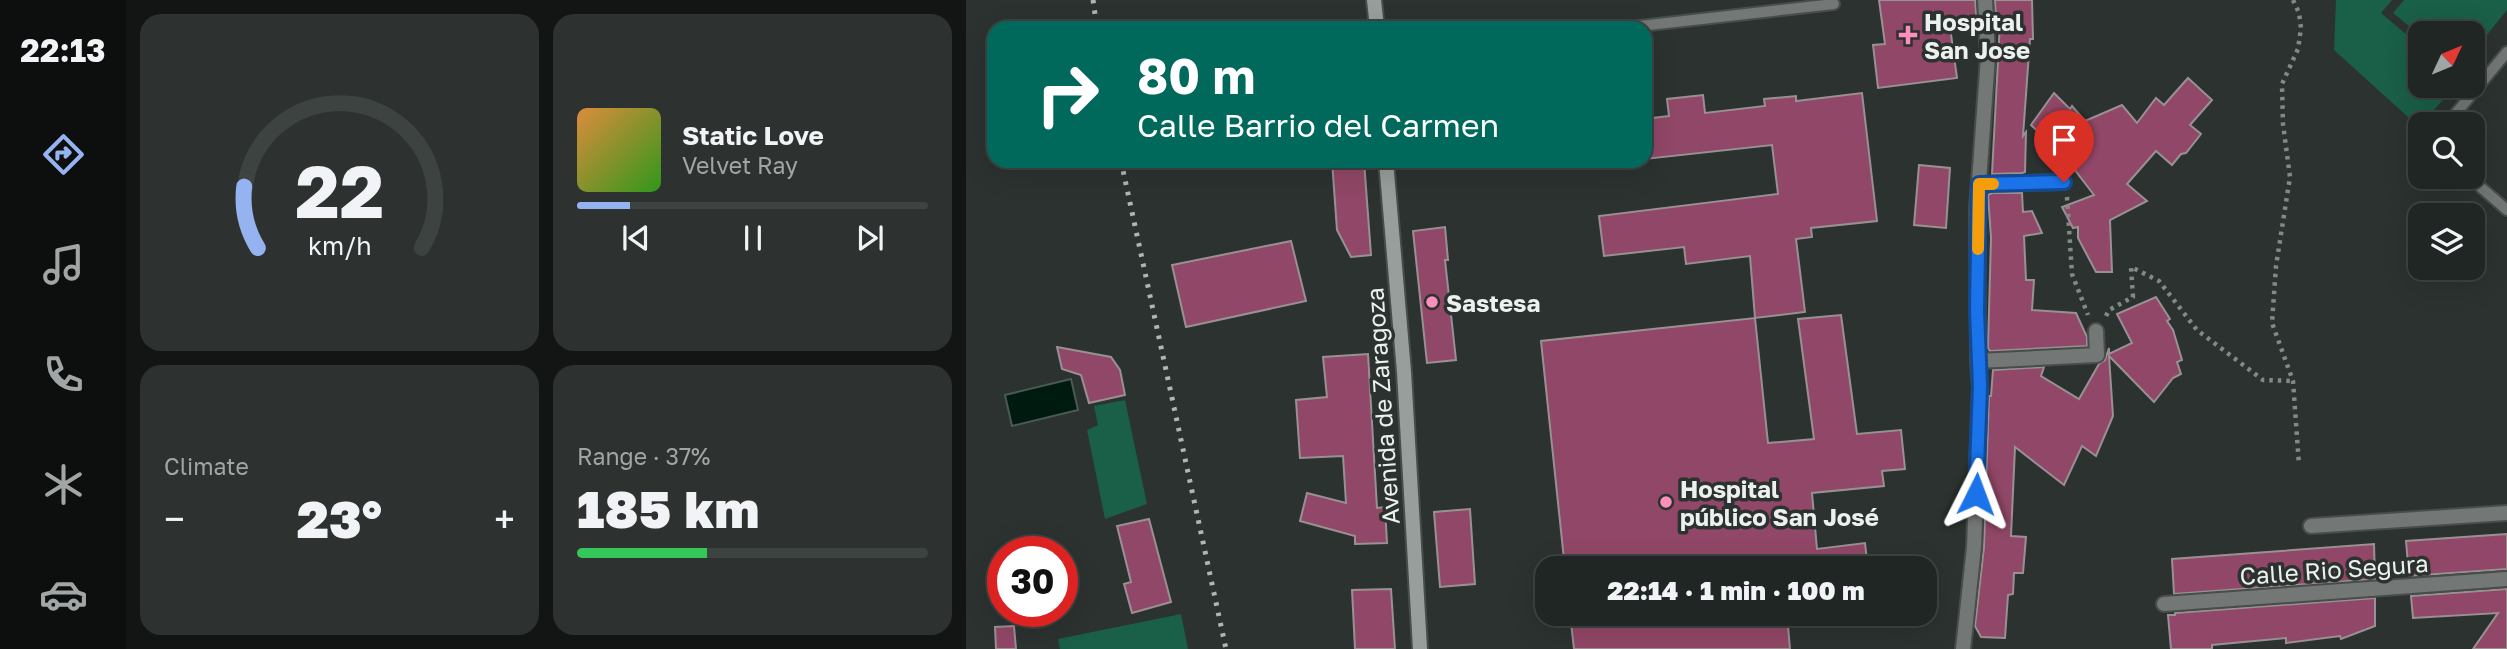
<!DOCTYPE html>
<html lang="en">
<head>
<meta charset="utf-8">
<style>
  body { margin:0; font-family:"Golos Text",sans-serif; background:#2d3230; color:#f1f3f6; height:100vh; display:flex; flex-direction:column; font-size:26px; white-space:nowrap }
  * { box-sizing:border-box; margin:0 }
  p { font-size:23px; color:#a2a5a6 }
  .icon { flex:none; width:38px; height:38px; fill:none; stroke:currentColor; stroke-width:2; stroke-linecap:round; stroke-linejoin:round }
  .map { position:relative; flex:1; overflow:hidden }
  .details { display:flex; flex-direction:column; gap:14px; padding:14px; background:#121513; width:840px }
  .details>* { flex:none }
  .hud { position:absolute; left:21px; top:21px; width:665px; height:147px; border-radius:21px; box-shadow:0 7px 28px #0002,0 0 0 2px #3d4341; background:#00695c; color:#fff; overflow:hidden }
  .needle { width:46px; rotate:46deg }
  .tools { position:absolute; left:1442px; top:21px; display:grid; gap:14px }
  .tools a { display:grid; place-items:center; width:77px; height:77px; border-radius:14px; background:#202623; box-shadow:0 7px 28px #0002,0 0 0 2px #3d4341; font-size:35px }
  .speed { position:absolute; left:21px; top:536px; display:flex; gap:14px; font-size:35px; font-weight:700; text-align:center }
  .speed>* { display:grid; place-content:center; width:91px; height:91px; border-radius:50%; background:#202623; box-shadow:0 7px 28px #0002,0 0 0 2px #3d4341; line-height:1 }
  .speed .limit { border:10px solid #d22; background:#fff; color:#111 }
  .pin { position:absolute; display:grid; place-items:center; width:60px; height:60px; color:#fff; margin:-72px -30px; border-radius:50% 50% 50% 0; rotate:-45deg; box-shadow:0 0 7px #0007 }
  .pin .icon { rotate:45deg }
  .me { position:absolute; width:77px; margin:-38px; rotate:3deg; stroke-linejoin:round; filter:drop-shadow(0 0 5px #0008) }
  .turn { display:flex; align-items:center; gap:24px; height:147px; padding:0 35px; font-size:32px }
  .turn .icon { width:91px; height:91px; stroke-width:2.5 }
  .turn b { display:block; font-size:49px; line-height:60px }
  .big { font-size:52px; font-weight:800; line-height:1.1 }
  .details .tile { flex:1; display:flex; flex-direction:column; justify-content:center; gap:10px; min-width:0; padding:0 24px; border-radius:21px; background:#2d3230 }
  .details .dial { align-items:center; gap:0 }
  .dial svg { height:182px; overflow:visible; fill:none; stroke:#3d4341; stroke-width:7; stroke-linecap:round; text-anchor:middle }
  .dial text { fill:#f1f3f6; stroke:none }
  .song { display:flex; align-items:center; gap:21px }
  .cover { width:84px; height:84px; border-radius:10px; background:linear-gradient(135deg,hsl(30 70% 55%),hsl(110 70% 35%)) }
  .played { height:7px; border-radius:4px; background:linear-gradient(90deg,#95b2f1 15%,#3d4341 15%) }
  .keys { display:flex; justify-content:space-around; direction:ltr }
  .heat { display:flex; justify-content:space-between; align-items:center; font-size:38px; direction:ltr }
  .charge { height:10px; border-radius:5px; background:linear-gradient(90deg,#34c759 37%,#3d4341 0) }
  .details .tiles { flex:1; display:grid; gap:14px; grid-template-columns:repeat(2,1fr) }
  .trip { position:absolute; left:569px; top:556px; width:402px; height:70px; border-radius:21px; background:#202623; box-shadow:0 7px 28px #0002,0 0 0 2px #3d4341; font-weight:800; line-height:70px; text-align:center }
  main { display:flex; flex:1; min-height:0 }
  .dock { display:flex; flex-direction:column; width:126px; justify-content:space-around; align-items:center; background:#0d0f0e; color:#a2a5a6 }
  .dock .icon { width:49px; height:49px }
  .dock .selected { color:#95b2f1 }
  .dock b { font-size:32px; color:#f1f3f6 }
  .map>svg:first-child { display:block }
</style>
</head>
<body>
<main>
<nav class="dock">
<b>22:13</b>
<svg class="icon selected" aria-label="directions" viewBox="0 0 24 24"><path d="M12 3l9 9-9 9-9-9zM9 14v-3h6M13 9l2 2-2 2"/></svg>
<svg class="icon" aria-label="music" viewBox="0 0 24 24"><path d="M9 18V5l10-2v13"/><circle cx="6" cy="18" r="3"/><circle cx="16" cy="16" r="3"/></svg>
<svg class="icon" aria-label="phone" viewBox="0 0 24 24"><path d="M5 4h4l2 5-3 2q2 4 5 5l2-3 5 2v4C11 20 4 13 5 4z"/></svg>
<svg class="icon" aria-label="climate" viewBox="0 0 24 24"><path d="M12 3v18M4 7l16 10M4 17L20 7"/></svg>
<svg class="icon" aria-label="car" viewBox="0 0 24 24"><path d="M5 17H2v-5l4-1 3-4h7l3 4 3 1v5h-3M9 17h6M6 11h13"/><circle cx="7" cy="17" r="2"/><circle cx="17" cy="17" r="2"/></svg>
</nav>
<section class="details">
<div class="tiles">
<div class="tile dial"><svg viewBox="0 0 100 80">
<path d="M14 69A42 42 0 1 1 86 69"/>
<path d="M14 69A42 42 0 0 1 8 42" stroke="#95b2f1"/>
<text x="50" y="56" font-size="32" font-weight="700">22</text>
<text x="50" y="72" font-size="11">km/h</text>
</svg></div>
<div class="tile">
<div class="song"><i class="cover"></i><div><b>Static Love</b><p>Velvet Ray</p></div></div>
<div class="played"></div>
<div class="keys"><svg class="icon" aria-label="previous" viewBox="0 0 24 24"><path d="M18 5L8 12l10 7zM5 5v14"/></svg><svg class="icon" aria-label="pause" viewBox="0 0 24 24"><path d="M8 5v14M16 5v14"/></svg><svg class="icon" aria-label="next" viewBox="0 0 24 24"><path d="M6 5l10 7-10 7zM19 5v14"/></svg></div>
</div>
<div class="tile"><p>Climate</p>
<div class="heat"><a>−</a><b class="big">23°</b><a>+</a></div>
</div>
<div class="tile"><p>Range · 37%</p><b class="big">185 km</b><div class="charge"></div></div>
</div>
</section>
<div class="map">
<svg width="1541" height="649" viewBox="0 0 1541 649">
  <rect width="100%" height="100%" fill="#2b322f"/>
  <g fill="#1a5f48">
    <polygon points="1370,0 1426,0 1415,13 1454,46 1454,86 1489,86 1453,127 1368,50"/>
    <polygon points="1438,0 1541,0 1541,10 1507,52 1507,33 1454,33 1454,35 1427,13"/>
    <polygon points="159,400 181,504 139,519 121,430 132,425 128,406"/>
    <polygon points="215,614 222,649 94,649 92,639"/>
  </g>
  <polygon fill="#001a10" stroke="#475a53" stroke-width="2" points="105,379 112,410 46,426 39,395"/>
  <g fill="#914767" stroke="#999093" stroke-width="2">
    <polygon points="913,0 1009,0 1011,24 984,27 991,78 912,88 907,45 919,44"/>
    <polygon points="1029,0 1066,0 1067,39 1064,39 1057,136 1060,132 1059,172 1056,173 1026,174 1034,22 1030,22"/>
    <polygon points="1222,78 1246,100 1224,125 1235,134 1220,153 1215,154 1206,165 1190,151 1161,184 1181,201 1144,220 1146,272 1130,272 1112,238 1112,227 1107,228 1096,207 1128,195 1098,156 1065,125 1088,93 1104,109 1106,106 1119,121 1156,105 1171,123 1190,98 1198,105"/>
    <polygon points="896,93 911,221 845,228 846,237 830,239 839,312 789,318 784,256 720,264 718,247 638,256 633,216 812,194 806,145 679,159 679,119 703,116 701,99 737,95 739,113 799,106 798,99 830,96 830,101"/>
    <polygon points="366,161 398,161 405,255 385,257 371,230"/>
    <polygon points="953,165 984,168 980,228 948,225"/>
    <polygon points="1026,193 1056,193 1057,212 1066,211 1076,233 1058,236 1060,280 1068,280 1066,310 1110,313 1121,337 1121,346 1024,351 1022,348 1025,238 1022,195"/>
    <polygon points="479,227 482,260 479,260 490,360 461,363 447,231"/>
    <polygon points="325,241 340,301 220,327 206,265"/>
    <polygon points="1190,297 1204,319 1201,321 1207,330 1216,360 1211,362 1215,374 1207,378 1188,402 1143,356 1147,416 1130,456 1116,446 1098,485 1049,447 1045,536 1060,537 1057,573 1048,573 1047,594 1042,595 1039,638 1015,637 1009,626 1018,547 1023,396 1025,396 1027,370 1078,367 1075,376 1113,399 1133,364 1139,360 1143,348 1143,354 1166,343 1151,314"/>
    <polygon points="875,315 891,434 935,430 939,469 916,471 918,486 846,493 851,549 899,543 902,569 599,569 575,341 789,318 802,443 848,439 832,319"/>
    <polygon points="91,347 145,357 154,370 159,395 123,403 115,375 96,369"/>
    <polygon points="402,354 411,508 419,507 421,543 389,544 389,536 334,521 341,493 380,503 377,456 334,458 330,400 361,397 357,357"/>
    <polygon points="504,509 509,584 474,587 468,512"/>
    <polygon points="183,519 205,602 166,613 158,584 165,582 151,526"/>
    <polygon points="1541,534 1541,569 1443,576 1440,541"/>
    <polygon points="1408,544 1409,579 1208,594 1206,559"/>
    <polygon points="425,589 429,649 389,649 386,590"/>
    <polygon points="1541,589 1541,649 1507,649 1532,613 1447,618 1445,596"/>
    <polygon points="1409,598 1409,626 1375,639 1374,636 1320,643 1320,638 1246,645 1246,649 1205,649 1202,615 1209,615 1209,613"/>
    <polygon points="604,614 821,614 824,649 608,649"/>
    <polygon points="48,626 50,649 30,649 29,627"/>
  </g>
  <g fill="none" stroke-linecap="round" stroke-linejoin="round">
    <g stroke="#464d4a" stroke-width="14">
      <g id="lane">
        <polyline points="656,28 868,4"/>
        <polyline points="1481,124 1541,52"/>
        <polyline points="1503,177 1541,210"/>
      </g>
    </g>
    <g stroke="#464d4a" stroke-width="18">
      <g id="street">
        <polyline points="1013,184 1098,182"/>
        <polyline points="1012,361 1131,355 1130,331"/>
        <polyline points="1345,526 1541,513"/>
        <polyline points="1198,604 1541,579"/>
        <polyline points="997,649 1008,547 1014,387 1012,361 1011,209 1022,57 1019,0"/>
      </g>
    </g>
    <g stroke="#464d4a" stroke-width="18">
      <g id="secondary">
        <polyline points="408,0 411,28"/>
        <polyline points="420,161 438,372 454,649"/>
      </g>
    </g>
    <g stroke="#838987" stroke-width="4.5" stroke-dasharray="3.5 5" stroke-linecap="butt">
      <polyline points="1327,0 1333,13 1335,28 1332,49 1316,84 1317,124 1324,177 1310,266 1306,323 1327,381 1333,465"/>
      <polyline points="1101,197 1106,274 1122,315"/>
      <polyline points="1140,316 1143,310 1167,297 1165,267 1193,281 1231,330 1297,380 1327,381"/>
    </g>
    <use href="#lane" stroke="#737775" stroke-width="10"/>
    <use href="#street" stroke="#737775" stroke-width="14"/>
    <use href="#secondary" stroke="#989e9b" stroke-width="14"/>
    <g stroke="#b1b6b4" stroke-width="5" stroke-dasharray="3.5 7" stroke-linecap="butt">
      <polyline points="127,0 131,28"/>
      <polyline points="155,161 260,649"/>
    </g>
  </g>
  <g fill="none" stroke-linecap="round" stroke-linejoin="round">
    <g stroke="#114b97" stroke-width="18">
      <polyline id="route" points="1010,494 1014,387 1011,311 1013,184 1098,182"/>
    </g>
    <use href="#route" stroke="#1a73e8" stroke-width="12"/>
    <polyline stroke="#f59e0b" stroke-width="12" points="1012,249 1013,184 1027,184"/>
  </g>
  <g fill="#fe8ebd" stroke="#2b322f" stroke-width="2.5">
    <path d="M938.5 24.5h7v7h7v7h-7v7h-7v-7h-7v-7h7z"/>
    <circle cx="466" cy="302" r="7"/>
    <circle cx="700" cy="502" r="7"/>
  </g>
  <g text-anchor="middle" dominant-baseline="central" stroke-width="7" stroke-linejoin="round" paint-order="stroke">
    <g font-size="24" font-weight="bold" fill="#ecf1ef" stroke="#2b322f" text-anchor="start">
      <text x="958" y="21">Hospital<tspan x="958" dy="28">San Jose</tspan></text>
      <text x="480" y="302">Sastesa</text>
      <text x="714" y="488">Hospital<tspan x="714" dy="28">público San José</tspan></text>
    </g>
    <g font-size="24" fill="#ecf1ef" stroke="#2b322f">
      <text transform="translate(416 406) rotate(-94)">Avenida de Zaragoza</text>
      <text transform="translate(1368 569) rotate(-4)">Calle Rio Segura</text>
    </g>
  </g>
</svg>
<div class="tools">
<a><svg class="needle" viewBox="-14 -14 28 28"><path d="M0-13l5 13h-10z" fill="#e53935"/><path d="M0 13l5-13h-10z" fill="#a2a5a6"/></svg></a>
<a><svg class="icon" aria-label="search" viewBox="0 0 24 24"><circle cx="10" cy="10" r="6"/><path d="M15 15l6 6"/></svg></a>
<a><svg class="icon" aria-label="layers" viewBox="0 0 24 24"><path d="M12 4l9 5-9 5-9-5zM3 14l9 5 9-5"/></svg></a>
</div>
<div class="speed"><div class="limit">30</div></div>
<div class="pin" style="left:1098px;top:182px;background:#d93025"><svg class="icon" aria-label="arrive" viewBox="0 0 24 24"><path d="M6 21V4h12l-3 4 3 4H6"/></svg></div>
<svg class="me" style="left:1010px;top:494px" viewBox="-20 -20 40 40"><path d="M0-17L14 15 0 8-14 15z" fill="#1a73e8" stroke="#fff" stroke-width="4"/></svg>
<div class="trip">22:14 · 1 min · 100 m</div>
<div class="hud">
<div class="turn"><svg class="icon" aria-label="right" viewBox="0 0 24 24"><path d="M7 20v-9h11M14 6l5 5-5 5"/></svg><div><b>80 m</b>Calle Barrio del Carmen</div></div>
</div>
</div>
</main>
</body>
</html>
